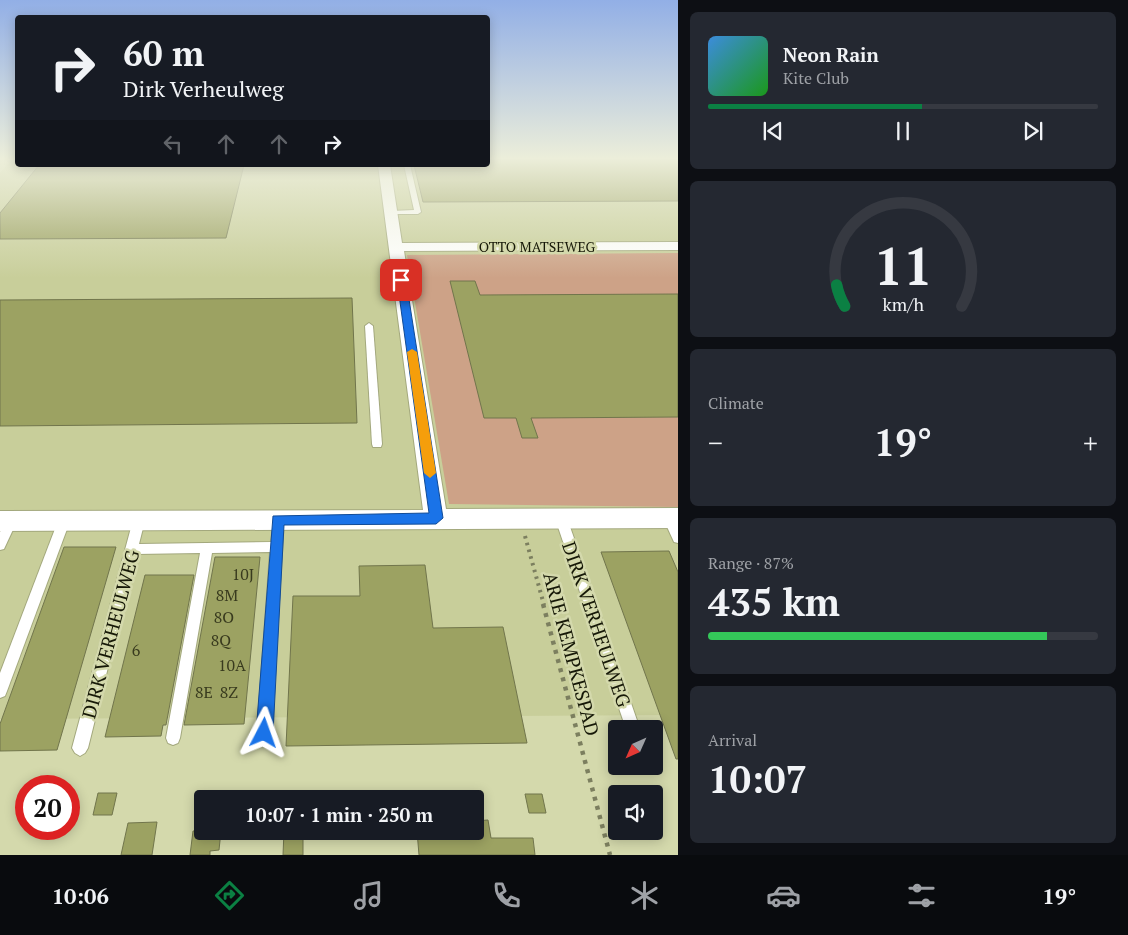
<!DOCTYPE html>
<html lang="en">
<head>
<meta charset="utf-8">
<style>
  body { margin:0; font-family:"PT Serif",serif; background:#242831; color:#f1f3f6; height:100vh; display:flex; flex-direction:column; font-size:19px; white-space:nowrap }
  * { box-sizing:border-box; margin:0 }
  p { font-size:16px; color:#9ea1a6 }
  .icon { flex:none; width:28px; height:28px; fill:none; stroke:currentColor; stroke-width:2; stroke-linecap:round; stroke-linejoin:round }
  .map { position:relative; flex:1; overflow:hidden }
  .drawer { display:flex; flex-direction:column; gap:12px; padding:12px; background:#0d0f14; width:450px }
  .drawer>* { flex:none }
  .top-card { position:absolute; left:15px; top:15px; width:475px; height:152px; border-radius:5px; box-shadow:0 2px 12px #0003; background:#171b24; color:#f1f3f6; overflow:hidden }
  .needle { width:32px; rotate:225deg }
  .tools { position:absolute; left:608px; top:720px; display:grid; gap:10px }
  .tools a { display:grid; place-items:center; width:55px; height:55px; border-radius:5px; background:#171b24; box-shadow:0 2px 12px #0003; font-size:25px }
  .speed { position:absolute; left:15px; top:775px; display:flex; gap:10px; font-size:25px; font-weight:700; text-align:center }
  .speed>* { display:grid; place-content:center; width:65px; height:65px; border-radius:50%; background:#171b24; box-shadow:0 2px 12px #0003; line-height:1 }
  .speed .limit { border:8px solid #d22; background:#fff; color:#111 }
  .pin { position:absolute; display:grid; place-items:center; width:42px; height:42px; color:#fff; margin:-21px; border-radius:10px; box-shadow:0 2px 8px #0006 }
  .me { position:absolute; width:55px; margin:-28px; rotate:4deg; stroke-linejoin:round; filter:drop-shadow(0 0 4px #0008) }
  .turn { display:flex; align-items:center; gap:18px; height:105px; padding:0 25px; font-size:22px }
  .turn .icon { width:65px; height:65px; stroke-width:2.5 }
  .turn b { display:block; font-size:35px; line-height:42px }
  .lanes { display:flex; align-items:center; height:48px; padding:0 25px; background:#0003; justify-content:center; gap:25px; direction:ltr }
  .lanes .off { opacity:.35 }
  .big { font-size:38px; font-weight:700; line-height:1.1 }
  .drawer .widget { flex:1; display:flex; flex-direction:column; justify-content:center; gap:8px; min-width:0; padding:0 18px; border-radius:8px; background:#242831 }
  .drawer .dial { align-items:center; gap:0 }
  .dial svg { height:130px; overflow:visible; fill:none; stroke:#363941; stroke-width:7; stroke-linecap:round; text-anchor:middle }
  .dial text { fill:#f1f3f6; stroke:none }
  .song { display:flex; align-items:center; gap:15px }
  .cover { width:60px; height:60px; border-radius:8px; background:linear-gradient(135deg,hsl(210 70% 55%),hsl(120 70% 35%)) }
  .played { height:5px; border-radius:2px; background:linear-gradient(90deg,#0b8043 55%,#363941 55%) }
  .keys { display:flex; justify-content:space-around; direction:ltr }
  .heat { display:flex; justify-content:space-between; align-items:center; font-size:28px; direction:ltr }
  .charge { height:8px; border-radius:4px; background:linear-gradient(90deg,#34c759 87%,#363941 0) }
  .trip { position:absolute; left:194px; top:790px; width:290px; height:50px; border-radius:5px; background:#171b24; box-shadow:0 2px 12px #0003; font-weight:700; line-height:50px; text-align:center }
  .menu { display:flex; height:80px; justify-content:space-around; align-items:center; background:#090b0e; color:#9ea1a6 }
  .menu .icon { width:35px; height:35px }
  .menu .active { color:#0b8043 }
  .menu b { font-size:22px; color:#f1f3f6 }
  main { display:flex; flex:1; min-height:0 }
  .map>svg:first-child { display:block }
</style>
</head>
<body>
<main>
<div class="map">
<svg width="678" height="855" viewBox="0 0 678 855">
  <rect width="100%" height="100%" fill="#d4d9ac"/>
  <polygon fill="#c8ce9a" points="13,158 17,158 18,165 488,165 488,158 678,158 678,715 0,719 0,173"/>
  <polygon fill="#cda287" points="678,253 678,507 449,504 407,255"/>
  <g fill="#9ca262" stroke="#71754c">
    <polygon points="488,158 678,158 678,201 423,202 414,165 488,165"/>
    <polygon points="39,165 244,165 226,238 0,239 0,213"/>
    <polygon points="450,281 475,281 480,295 678,294 678,417 531,418 538,438 522,438 516,418 484,418"/>
    <polygon points="352,298 357,423 0,426 0,300"/>
    <polygon points="64,547 116,547 57,750 0,751 0,724"/>
    <polygon points="669,551 678,572 678,759 676,759 601,552"/>
    <polygon points="215,557 260,557 244,724 184,725"/>
    <polygon points="425,565 433,628 503,627 527,743 286,746 293,596 360,596 359,566"/>
    <polygon points="145,575 194,575 166,725 163,725 161,736 105,737"/>
    <polygon points="98,793 117,793 112,815 93,815"/>
    <polygon points="525,794 542,794 546,813 529,813"/>
    <polygon points="488,820 491,838 533,838 535,855 419,855 417,831 475,831 475,821"/>
    <polygon points="157,822 152,855 121,855 128,823"/>
    <polygon points="193,831 221,831 219,850 210,851 210,855 190,855"/>
    <polygon points="284,831 303,831 303,855 283,855"/>
  </g>
  <g fill="none" stroke-linecap="round" stroke-linejoin="round">
    <g stroke="#a3a87d" stroke-width="2">
      <g id="service">
        <polygon points="404,165 410,165 421,212 418,214 389,214 388,213 391,211 414,210"/>
        <polygon points="369,323 373,326 382,444 381,447 373,447 372,444 365,326"/>
        <polygon points="561,513 565,515 567,518 640,729 626,729 555,518 557,515"/>
        <polygon points="669,513 673,515 678,525 678,543 674,542 663,518 665,515"/>
        <polygon points="139,515 143,517 145,520 139,544 271,542 274,517 278,515 282,517 284,520 271,733 269,738 264,740 259,738 257,733 270,552 212,553 180,738 178,743 173,745 168,743 166,738 200,553 136,554 88,748 85,753 80,756 75,753 72,748 133,520 135,517"/>
        <polygon points="11,516 15,518 17,521 4,549 0,550 0,532 7,518"/>
        <polygon points="64,516 68,518 70,521 7,691 5,696 0,698 0,673 58,521 60,518"/>
      </g>
    </g>
    <g stroke="#a3a87d" stroke-width="2">
      <polygon id="minor" points="378,165 390,165 402,243 678,242 678,250 404,251 446,509 678,508 678,528 0,531 0,511 423,510"/>
    </g>
    <polyline stroke="#7c7f5f" stroke-width="4" stroke-dasharray="2.5 4.5" stroke-linecap="butt" points="525,536 544,605"/>
    <polyline stroke="#7c7f5f" stroke-width="4.5" stroke-dasharray="4 5.5" stroke-linecap="butt" points="543,604 610,855"/>
    <use href="#service" fill="#fff" fill-rule="evenodd"/>
    <use href="#minor" fill="#fff" fill-rule="evenodd"/>
  </g>
  <linearGradient id="sky" x2="0" y2="1"><stop stop-color="#92afe6"/><stop offset="0.57" stop-color="#eceeda"/><stop offset="1" stop-color="#eceeda" stop-opacity="0"/></linearGradient>
  <rect width="678" height="278" fill="url(#sky)"/>
  <polygon fill="#1a73e8" stroke="#114b97" points="401,277 406,280 443,518 436,524 284,525 273,733 270,739 264,742 258,739 256,733 273,516 429,513 397,280"/>
  <polygon fill="#f59e0b" points="412,349 417,352 436,473 430,478 424,473 407,352"/>
  <g text-anchor="middle" dominant-baseline="central" stroke-width="5" stroke-linejoin="round" paint-order="stroke">
    <g font-size="14" fill="#161807" stroke="#d4d9ac">
      <text x="537" y="246">OTTO MATSEWEG</text>
    </g>
    <g font-size="16" fill="#383a1e">
      <text x="243" y="574">10J</text>
      <text x="227" y="595">8M</text>
      <text x="224" y="617">8O</text>
      <text x="221" y="640">8Q</text>
      <text x="136" y="650">6</text>
      <text x="232" y="665">10A</text>
      <text x="204" y="692">8E</text>
      <text x="229" y="692">8Z</text>
    </g>
    <g font-size="19" fill="#161807" stroke="#d4d9ac">
      <text transform="translate(597 624) rotate(71)">DIRK VERHEULWEG</text>
      <text transform="translate(110 634) rotate(-75)">DIRK VERHEULWEG</text>
      <text transform="translate(572 654) rotate(75)">ARIE KEMPKESPAD</text>
    </g>
  </g>
</svg>
<div class="tools">
<a><svg class="needle" viewBox="-14 -14 28 28"><path d="M0-13l5 13h-10z" fill="#e53935"/><path d="M0 13l5-13h-10z" fill="#9ea1a6"/></svg></a>
<a><svg class="icon" aria-label="sound" viewBox="0 0 24 24"><path d="M4 9h4l5-4v14l-5-4H4zM17 9q2 3 0 6"/></svg></a>
</div>
<div class="speed"><div class="limit">20</div></div>
<div class="pin" style="left:401px;top:280px;background:#d93025"><svg class="icon" aria-label="arrive" viewBox="0 0 24 24"><path d="M6 21V4h12l-3 4 3 4H6"/></svg></div>
<svg class="me" style="left:264px;top:733px" viewBox="-20 -20 40 40"><path d="M0-17L14 15 0 8-14 15z" fill="#1a73e8" stroke="#fff" stroke-width="4"/></svg>
<div class="trip">10:07 · 1 min · 250 m</div>
<div class="top-card">
<div class="turn"><svg class="icon" aria-label="right" viewBox="0 0 24 24"><path d="M7 20v-9h11M14 6l5 5-5 5"/></svg><div><b>60 m</b>Dirk Verheulweg</div></div>
<div class="lanes"><svg class="icon off" aria-label="left" viewBox="0 0 24 24"><path d="M17 20v-9H6M10 6l-5 5 5 5"/></svg><svg class="icon off" aria-label="ahead" viewBox="0 0 24 24"><path d="M12 20V5M6 11l6-6 6 6"/></svg><svg class="icon off" aria-label="ahead" viewBox="0 0 24 24"><path d="M12 20V5M6 11l6-6 6 6"/></svg><svg class="icon" aria-label="right" viewBox="0 0 24 24"><path d="M7 20v-9h11M14 6l5 5-5 5"/></svg></div>
</div>
</div>
<section class="drawer">
<div class="widget">
<div class="song"><i class="cover"></i><div><b>Neon Rain</b><p>Kite Club</p></div></div>
<div class="played"></div>
<div class="keys"><svg class="icon" aria-label="previous" viewBox="0 0 24 24"><path d="M18 5L8 12l10 7zM5 5v14"/></svg><svg class="icon" aria-label="pause" viewBox="0 0 24 24"><path d="M8 5v14M16 5v14"/></svg><svg class="icon" aria-label="next" viewBox="0 0 24 24"><path d="M6 5l10 7-10 7zM19 5v14"/></svg></div>
</div>
<div class="widget dial"><svg viewBox="0 0 100 80">
<path d="M14 69A42 42 0 1 1 86 69"/>
<path d="M14 69A42 42 0 0 1 9 56" stroke="#0b8043"/>
<text x="50" y="56" font-size="32" font-weight="700">11</text>
<text x="50" y="72" font-size="11">km/h</text>
</svg></div>
<div class="widget"><p>Climate</p>
<div class="heat"><a>−</a><b class="big">19°</b><a>+</a></div>
</div>
<div class="widget"><p>Range · 87%</p><b class="big">435 km</b><div class="charge"></div></div>
<div class="widget"><p>Arrival</p><b class="big">10:07</b></div>
</section>
</main>
<nav class="menu">
<b>10:06</b>
<svg class="icon active" aria-label="directions" viewBox="0 0 24 24"><path d="M12 3l9 9-9 9-9-9zM9 14v-3h6M13 9l2 2-2 2"/></svg>
<svg class="icon" aria-label="music" viewBox="0 0 24 24"><path d="M9 18V5l10-2v13"/><circle cx="6" cy="18" r="3"/><circle cx="16" cy="16" r="3"/></svg>
<svg class="icon" aria-label="phone" viewBox="0 0 24 24"><path d="M5 4h4l2 5-3 2q2 4 5 5l2-3 5 2v4C11 20 4 13 5 4z"/></svg>
<svg class="icon" aria-label="climate" viewBox="0 0 24 24"><path d="M12 3v18M4 7l16 10M4 17L20 7"/></svg>
<svg class="icon" aria-label="car" viewBox="0 0 24 24"><path d="M5 17H2v-5l4-1 3-4h7l3 4 3 1v5h-3M9 17h6M6 11h13"/><circle cx="7" cy="17" r="2"/><circle cx="17" cy="17" r="2"/></svg>
<svg class="icon" aria-label="filters" viewBox="0 0 24 24"><path d="M4 7h16M4 17h16"/><circle cx="9" cy="7" r="2"/><circle cx="15" cy="17" r="2"/></svg>
<b>19°</b>
</nav>
</body>
</html>
